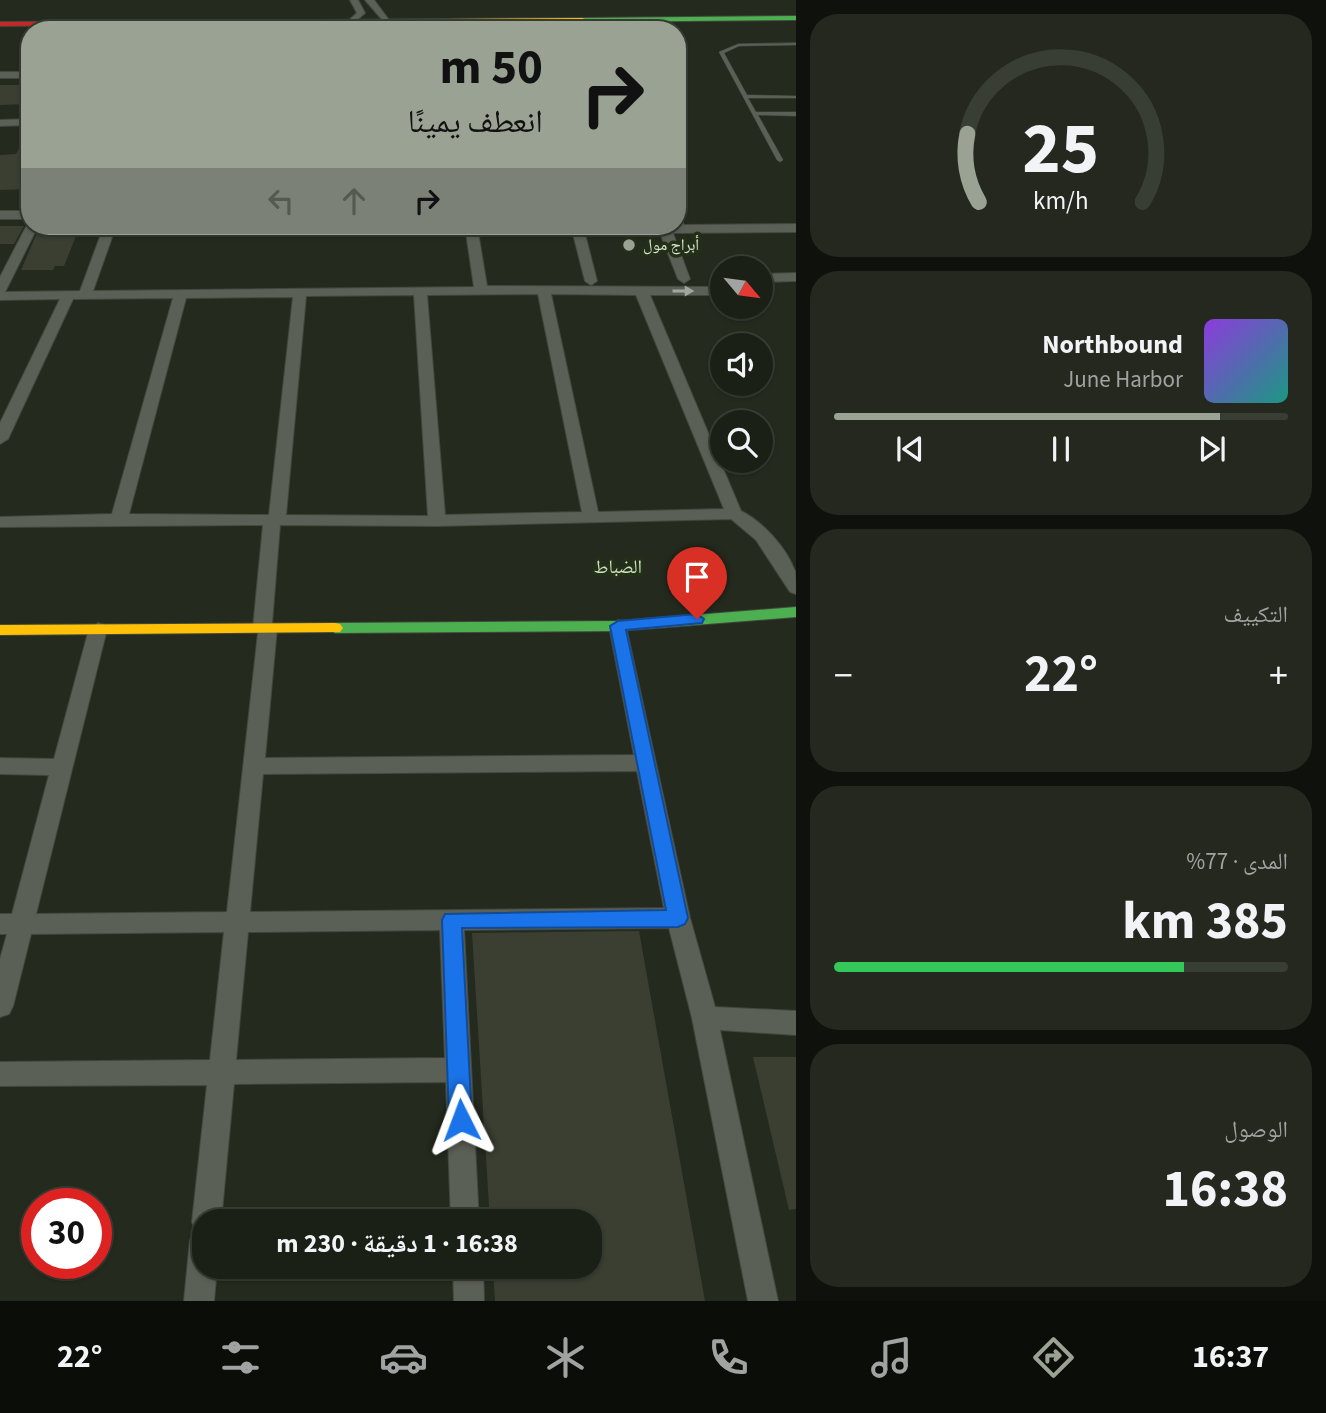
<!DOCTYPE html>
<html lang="ar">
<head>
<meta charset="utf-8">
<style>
  body { margin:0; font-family:"Source Sans 3","Noto Naskh Arabic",sans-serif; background:#24281f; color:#f1f3f6; direction:rtl; height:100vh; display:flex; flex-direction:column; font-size:26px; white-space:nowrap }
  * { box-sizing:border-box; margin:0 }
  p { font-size:23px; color:#a0a3a1 }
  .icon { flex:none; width:38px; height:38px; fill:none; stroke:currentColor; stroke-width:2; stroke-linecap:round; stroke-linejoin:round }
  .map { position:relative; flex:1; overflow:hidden; direction:ltr }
  .details { display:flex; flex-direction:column; gap:14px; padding:14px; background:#0f120c; width:530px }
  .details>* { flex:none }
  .guide { position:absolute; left:21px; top:21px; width:665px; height:214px; border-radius:28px; box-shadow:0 2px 5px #0004,0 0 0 2px #393e35; direction:rtl; background:#9aa294; color:#111; overflow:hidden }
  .needle { width:46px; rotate:119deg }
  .controls { position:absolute; left:710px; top:256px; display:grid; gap:14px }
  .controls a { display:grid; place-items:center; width:63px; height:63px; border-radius:50%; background:#1b2016; box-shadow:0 2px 5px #0004,0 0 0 2px #393e35; font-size:35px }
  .speed { position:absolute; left:21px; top:1188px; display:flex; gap:14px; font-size:35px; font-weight:700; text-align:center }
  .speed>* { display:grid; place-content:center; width:91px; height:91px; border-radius:50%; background:#1b2016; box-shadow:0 2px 5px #0004,0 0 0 2px #393e35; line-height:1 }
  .speed .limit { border:10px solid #d22; background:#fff; color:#111 }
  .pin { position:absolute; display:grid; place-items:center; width:60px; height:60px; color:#fff; margin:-72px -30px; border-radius:50% 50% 50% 0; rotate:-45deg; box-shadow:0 0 7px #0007 }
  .pin .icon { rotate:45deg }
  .me { position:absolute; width:77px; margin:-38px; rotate:357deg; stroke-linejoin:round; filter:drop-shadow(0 0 5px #0008) }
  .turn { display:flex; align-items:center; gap:24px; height:147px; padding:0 28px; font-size:32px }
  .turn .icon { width:91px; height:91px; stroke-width:2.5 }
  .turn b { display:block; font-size:49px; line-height:60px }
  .lanes { display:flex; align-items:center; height:66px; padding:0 28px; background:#0003; justify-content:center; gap:35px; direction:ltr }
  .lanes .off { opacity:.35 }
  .big { font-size:52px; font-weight:700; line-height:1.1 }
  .details .widget { flex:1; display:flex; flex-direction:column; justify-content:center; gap:10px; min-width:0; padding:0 24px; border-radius:28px; background:#24281f }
  .details .dial { align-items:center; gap:0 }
  .dial svg { height:182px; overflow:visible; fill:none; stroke:#393e35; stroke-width:7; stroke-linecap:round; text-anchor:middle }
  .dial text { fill:#f1f3f6; stroke:none }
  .song { display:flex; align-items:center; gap:21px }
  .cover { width:84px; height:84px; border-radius:10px; background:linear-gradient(135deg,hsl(270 70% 55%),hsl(170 70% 35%)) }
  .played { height:7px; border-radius:4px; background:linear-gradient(90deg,#9aa294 85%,#393e35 85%) }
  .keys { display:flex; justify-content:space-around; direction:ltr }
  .heat { display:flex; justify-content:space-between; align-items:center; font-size:38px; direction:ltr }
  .charge { height:10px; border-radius:5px; background:linear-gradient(90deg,#34c759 77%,#393e35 0) }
  .trip { position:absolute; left:192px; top:1209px; width:410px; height:70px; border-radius:28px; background:#1b2016; box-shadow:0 2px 5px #0004,0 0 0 2px #393e35; font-weight:700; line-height:70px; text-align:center; direction:rtl }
  .tab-bar { display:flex; height:112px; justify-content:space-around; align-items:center; background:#0b0d09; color:#a0a3a1 }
  .tab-bar .icon { width:49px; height:49px }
  .tab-bar .current { color:#9aa294 }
  .tab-bar b { font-size:32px; color:#f1f3f6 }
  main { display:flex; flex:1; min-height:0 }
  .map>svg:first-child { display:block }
</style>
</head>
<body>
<main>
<section class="details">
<div class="widget dial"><svg viewBox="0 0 100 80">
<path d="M14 69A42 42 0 1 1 86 69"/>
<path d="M14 69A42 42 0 0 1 9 39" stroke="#9aa294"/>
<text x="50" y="56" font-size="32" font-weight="700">25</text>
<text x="50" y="72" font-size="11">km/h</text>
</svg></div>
<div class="widget">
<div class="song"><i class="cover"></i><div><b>Northbound</b><p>June Harbor</p></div></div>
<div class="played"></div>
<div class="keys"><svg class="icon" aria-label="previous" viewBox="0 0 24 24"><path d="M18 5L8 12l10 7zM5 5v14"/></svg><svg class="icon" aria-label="pause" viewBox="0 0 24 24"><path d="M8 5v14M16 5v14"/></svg><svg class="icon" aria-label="next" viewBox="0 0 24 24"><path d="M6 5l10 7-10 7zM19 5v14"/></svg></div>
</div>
<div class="widget"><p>التكييف</p>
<div class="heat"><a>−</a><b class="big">22°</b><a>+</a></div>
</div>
<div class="widget"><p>المدى · 77%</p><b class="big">385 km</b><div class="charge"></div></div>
<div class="widget"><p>الوصول</p><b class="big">16:38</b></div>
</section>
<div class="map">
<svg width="796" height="1301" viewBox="0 0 796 1301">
  <rect width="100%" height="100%" fill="#242a1e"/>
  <g fill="#3a3f32">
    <polygon points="0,85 30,85 30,104 0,105"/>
    <polygon points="30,128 30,189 0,190 0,155 16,154"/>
    <polygon points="0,226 24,226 14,244 0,244"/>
    <polygon points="40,226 80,226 64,266 55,266 53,270 21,270"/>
    <polygon points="639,931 705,1301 495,1301 493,1267 590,1267 590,1222 490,1222 472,933"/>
    <polygon points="753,1057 796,1057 796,1209 789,1210"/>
  </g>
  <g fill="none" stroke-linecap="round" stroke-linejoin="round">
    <g stroke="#42483d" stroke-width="1">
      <g id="lane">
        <polygon points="796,43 796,45 739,46 724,53 747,95 796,96 796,98 748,98 756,112 796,112 796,116 758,115 783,160 780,162 777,160 719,52 738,44"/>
        <polygon points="677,213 680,215 686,229 685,230 680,229 677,223"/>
      </g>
    </g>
    <g stroke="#42483d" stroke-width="2">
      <g id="street">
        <polygon points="350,0 358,0 365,13 351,25 347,22 357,13"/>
        <polygon points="365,0 374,0 392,24 386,24"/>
        <rect x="0" y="72" width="30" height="6"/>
        <polygon points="30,119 30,125 0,126 0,120"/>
        <rect x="0" y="211" width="30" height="8"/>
        <path d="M28,223L38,226L5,292L80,291L104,226H116L93,291L474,287L465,226H477L487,286L723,287V295H650L741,511C763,522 786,547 795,571C796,577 796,587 796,594L790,592L756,540L731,519L437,526L280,525L272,623L277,628L265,758L634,755L609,626L618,620L625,622L690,918L715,1007L796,1011V1035L720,1030L778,1301H748L692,1018L669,928L464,930L479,1222H451L446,1082L234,1084L221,1222H205V1267H217L214,1301H184L190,1240L195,1230L192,1222L207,1085L0,1086V1062L210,1060L224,932L31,934L13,1006L9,1014L0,1017V959L7,934H0V914H12L49,775L0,774V758L54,759L89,629L98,623L105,625L107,629L36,914L227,912L258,633L253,628L263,525L0,527V517L112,514L173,298L73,299L8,439L0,444V423L60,299L0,300V277ZM538,294L582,512L445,515L427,295ZM551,294L636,295L724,509L598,512ZM414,295L428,516L286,515L306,296ZM293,297L269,515L129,514L186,298ZM637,771L664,908L250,912L263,774ZM440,930L445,1058L236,1060L248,932Z"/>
        <polygon points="796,224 796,232 673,233 690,279 684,283 678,279 660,233 585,234 597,281 591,285 585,281 571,226"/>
        <polygon points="796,273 796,281 761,282 761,274"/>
        <polygon points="453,1267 483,1267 484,1301 454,1301"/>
      </g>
    </g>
    <g stroke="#42483d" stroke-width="2">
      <g id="fast">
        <polygon points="796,16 796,20 583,22 579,20 583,18"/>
        <polygon points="796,607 796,617 618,631 335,633 327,628 335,623 618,621"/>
      </g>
    </g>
    <g stroke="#42483d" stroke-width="2">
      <g id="slow">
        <polygon points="583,18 585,21 184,25 180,23 184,21"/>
        <polygon points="335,623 340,624 343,628 340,632 0,635 0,625"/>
      </g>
    </g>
    <g stroke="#42483d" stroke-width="2">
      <polygon id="jam" points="184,21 186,24 0,26 0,22"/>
    </g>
    <use href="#lane" fill="#5b6056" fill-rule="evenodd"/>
    <use href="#street" fill="#5b6056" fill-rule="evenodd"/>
    <use href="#fast" fill="#4caf50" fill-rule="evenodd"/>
    <use href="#slow" fill="#ffc107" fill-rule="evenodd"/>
    <use href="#jam" fill="#c62828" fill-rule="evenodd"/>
  </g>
  <defs><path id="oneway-solid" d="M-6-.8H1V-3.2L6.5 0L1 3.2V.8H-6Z" transform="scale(1.75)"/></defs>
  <use fill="#a0a89b" href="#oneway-solid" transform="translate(683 291)"/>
  <polygon fill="#1a73e8" stroke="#114b97" stroke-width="2" points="697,614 704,619 702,623 626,630 688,918 685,924 678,927 462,928 472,1120 469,1128 461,1131 453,1128 449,1120 442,920 445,914 666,910 610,626 618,621"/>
  <circle fill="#9aa294" stroke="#233018" stroke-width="2.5" cx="629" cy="245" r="7"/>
  <g text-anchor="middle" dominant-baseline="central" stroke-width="7" stroke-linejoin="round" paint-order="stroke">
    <g font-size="16" fill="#d9e2d3" stroke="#233018" text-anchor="start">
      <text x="643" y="245">أبراج مول</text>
    </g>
    <g font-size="19" fill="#cee0c2" stroke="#233018">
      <text x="618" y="567">الضباط</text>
    </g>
  </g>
</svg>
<div class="controls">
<a><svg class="needle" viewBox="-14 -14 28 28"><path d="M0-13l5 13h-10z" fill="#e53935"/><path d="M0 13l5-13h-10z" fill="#a0a3a1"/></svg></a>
<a><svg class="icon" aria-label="sound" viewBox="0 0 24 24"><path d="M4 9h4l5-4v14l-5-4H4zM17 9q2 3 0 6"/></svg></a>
<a><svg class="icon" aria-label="search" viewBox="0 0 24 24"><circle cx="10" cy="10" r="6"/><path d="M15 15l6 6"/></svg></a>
</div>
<div class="speed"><div class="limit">30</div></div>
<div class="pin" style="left:697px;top:619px;background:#d93025"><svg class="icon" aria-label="arrive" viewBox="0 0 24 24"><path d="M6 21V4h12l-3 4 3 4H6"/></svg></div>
<svg class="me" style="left:461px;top:1120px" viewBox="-20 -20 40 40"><path d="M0-17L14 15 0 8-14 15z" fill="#1a73e8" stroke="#fff" stroke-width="4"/></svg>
<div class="trip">16:38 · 1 دقيقة · 230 m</div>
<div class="guide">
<div class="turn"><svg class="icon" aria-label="right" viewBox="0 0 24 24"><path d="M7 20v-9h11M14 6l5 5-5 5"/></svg><div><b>50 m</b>انعطف يمينًا</div></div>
<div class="lanes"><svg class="icon off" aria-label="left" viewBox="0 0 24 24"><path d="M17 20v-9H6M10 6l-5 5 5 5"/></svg><svg class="icon off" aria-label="ahead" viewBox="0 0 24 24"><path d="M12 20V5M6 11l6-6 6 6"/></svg><svg class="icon" aria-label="right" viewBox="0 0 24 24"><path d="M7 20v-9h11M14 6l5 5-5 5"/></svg></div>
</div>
</div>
</main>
<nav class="tab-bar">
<b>16:37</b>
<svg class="icon current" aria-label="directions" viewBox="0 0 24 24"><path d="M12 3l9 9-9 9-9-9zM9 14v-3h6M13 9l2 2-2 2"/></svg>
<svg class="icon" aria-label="music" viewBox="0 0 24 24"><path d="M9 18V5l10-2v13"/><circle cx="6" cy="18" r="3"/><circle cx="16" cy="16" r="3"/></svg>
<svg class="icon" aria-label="phone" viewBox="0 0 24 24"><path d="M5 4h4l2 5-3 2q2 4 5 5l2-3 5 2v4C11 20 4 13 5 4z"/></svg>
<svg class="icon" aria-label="climate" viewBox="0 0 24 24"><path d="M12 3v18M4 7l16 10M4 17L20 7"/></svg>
<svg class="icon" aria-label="car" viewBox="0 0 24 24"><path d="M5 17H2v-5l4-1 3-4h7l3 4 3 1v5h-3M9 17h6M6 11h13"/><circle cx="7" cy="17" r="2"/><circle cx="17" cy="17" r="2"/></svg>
<svg class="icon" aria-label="filters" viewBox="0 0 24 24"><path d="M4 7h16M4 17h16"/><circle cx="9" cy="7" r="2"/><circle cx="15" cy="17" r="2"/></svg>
<b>22°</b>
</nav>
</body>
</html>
